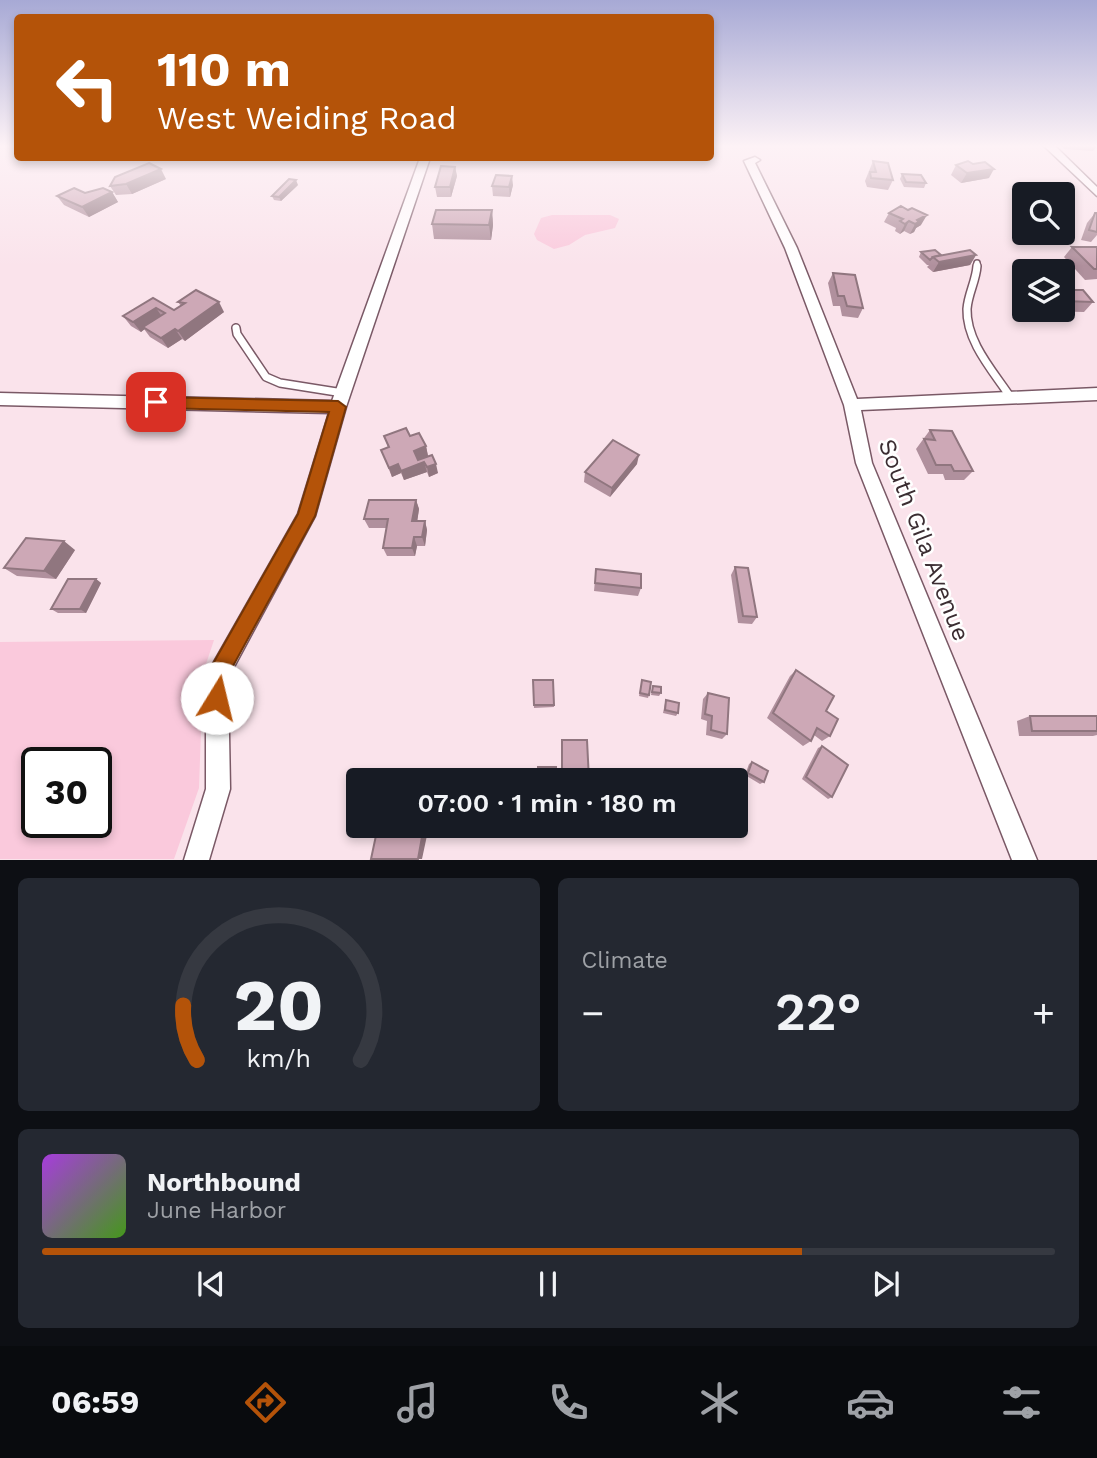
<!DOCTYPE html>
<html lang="en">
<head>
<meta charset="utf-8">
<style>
  body { margin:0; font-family:"Work Sans",sans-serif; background:#242831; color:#f1f3f6; height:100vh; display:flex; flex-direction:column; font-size:26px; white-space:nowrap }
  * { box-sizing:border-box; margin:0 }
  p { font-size:23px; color:#9ea1a6 }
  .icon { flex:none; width:38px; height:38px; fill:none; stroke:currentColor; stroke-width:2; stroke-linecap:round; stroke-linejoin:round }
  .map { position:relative; height:860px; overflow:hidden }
  .drawer { display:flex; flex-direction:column; gap:18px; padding:18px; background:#0d0f14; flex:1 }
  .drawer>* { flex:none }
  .hud { position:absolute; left:14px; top:14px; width:700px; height:147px; border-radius:7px; box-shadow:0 4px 10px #0003; background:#b45309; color:#fff; overflow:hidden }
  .buttons { position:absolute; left:1012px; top:182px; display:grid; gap:14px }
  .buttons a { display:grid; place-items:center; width:63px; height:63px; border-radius:7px; background:#171b24; box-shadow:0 4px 10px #0003; font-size:35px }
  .speed { position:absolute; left:21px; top:747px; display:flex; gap:14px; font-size:35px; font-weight:700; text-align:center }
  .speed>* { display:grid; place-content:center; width:91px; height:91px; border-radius:50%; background:#171b24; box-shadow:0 4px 10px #0003; line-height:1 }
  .speed .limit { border:4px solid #111; border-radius:10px; background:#fff; color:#111 }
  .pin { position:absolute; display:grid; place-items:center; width:60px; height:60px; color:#fff; margin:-30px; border-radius:14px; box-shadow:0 4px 10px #0006 }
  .me { position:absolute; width:77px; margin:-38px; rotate:9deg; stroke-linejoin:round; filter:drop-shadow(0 0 5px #0008) }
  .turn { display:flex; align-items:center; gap:24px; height:147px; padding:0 28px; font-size:32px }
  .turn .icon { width:91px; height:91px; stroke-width:2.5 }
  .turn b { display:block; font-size:49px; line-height:60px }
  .big { font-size:52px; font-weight:600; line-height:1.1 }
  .drawer .tile { flex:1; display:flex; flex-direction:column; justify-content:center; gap:10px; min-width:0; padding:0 24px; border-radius:10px; background:#242831 }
  .drawer .dial { align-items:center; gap:0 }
  .dial svg { height:182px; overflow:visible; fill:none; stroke:#363941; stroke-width:7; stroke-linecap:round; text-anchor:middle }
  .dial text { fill:#f1f3f6; stroke:none }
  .song { display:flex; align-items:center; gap:21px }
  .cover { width:84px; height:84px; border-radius:10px; background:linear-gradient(135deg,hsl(280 70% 55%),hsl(100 70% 35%)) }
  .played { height:7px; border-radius:4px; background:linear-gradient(90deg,#b45309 75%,#363941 75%) }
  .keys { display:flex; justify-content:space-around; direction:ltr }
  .heat { display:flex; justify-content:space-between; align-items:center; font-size:38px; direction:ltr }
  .drawer .tiles { flex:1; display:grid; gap:18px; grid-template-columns:1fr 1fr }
  .tile:last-child { grid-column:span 2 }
  .trip { position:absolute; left:346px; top:768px; width:402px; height:70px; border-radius:7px; background:#171b24; box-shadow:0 4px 10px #0003; font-weight:600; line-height:70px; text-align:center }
  .menu { display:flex; height:112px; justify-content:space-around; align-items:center; background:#090b0e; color:#9ea1a6 }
  .menu .icon { width:49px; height:49px }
  .menu .selected { color:#b45309 }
  .menu b { font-size:32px; color:#f1f3f6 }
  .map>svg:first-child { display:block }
</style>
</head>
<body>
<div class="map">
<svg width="1097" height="860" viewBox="0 0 1097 860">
  <rect width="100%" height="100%" fill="#fae3eb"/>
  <g fill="#fac9dc" fill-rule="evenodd">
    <polygon points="552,215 610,215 619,219 615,228 585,235 569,245 554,249 537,240 534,234 541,218"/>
    <path d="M214,640L203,673L199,788L174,859H0V642ZM37,763H96V822H37Z"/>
  </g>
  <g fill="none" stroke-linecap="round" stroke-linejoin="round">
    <g stroke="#7a5966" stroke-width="8">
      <polyline id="lane-far1" points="977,268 977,263"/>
    </g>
    <g stroke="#7a5966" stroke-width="10">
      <g id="lane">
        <path d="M977,266C976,281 968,294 967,309C966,342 994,372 1011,398"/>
        <polyline points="236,328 237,334 266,377 280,383 343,393"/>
      </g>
    </g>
    <g stroke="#7a5966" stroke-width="3">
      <g id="street">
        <polygon points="1044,146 1055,146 1097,187 1097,196"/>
        <polygon points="755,157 760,160 755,163 797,248 857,399 1097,388 1097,400 861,410 872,463 1037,860 1012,860 856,463 844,405 785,248 744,161"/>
        <polygon points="420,158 430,158 346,407 315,516 228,678 230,789 209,860 184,860 206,789 206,676 298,514 329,413 0,405 0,393 332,401"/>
      </g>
    </g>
    <use href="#lane-far1" stroke="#fff" stroke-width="5"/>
    <use href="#lane" stroke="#fff" stroke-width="7"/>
    <use href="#street" fill="#fff" fill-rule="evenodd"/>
  </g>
  <g fill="#b0909d">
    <polygon points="1061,146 1097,146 1093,151 1064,149"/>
    <polygon points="873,161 893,180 888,190 867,187 865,181"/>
    <polygon points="973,164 989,178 961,183 951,175 956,165"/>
    <polygon points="455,167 457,176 451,197 437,197 435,187"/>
    <polygon points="902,174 926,183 924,188 904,187 900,179"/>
    <polygon points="166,179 132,194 116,195 110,186"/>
    <polygon points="298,185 281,201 274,200 272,196"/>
    <polygon points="513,185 510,197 493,196 492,186"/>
    <polygon points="112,192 118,202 89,217 64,205 57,196 85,193"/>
    <polygon points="492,210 493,225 491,240 434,239 432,224"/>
    <polygon points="889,213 921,225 916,228 914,232 910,234 904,231 900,234 895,231 896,228 884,222"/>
    <polygon points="1095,213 1097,213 1097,235 1091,242 1081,240 1087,223"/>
    <polygon points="1072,247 1097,247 1097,279 1085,280 1064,257"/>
    <polygon points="921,252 941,255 976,255 970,265 933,272 927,267 929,265 927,265 919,257"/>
    <polygon points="833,273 863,308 858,318 842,316 840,306 833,306 828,283"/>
    <polygon points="1062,290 1093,302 1084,312 1042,311 1042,310 1062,310"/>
    <polygon points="153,298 174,310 181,306 178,302 224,312 185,341 182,339 168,348 150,337 144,329 141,332 131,326 123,316"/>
    <polygon points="930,430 973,471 964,480 945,480 943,474 928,474 916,449"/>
    <polygon points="384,436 410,436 426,446 428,456 438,473 429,477 427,472 404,480 401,473 392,477 381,450 388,447"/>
    <polygon points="637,464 610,497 584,482 585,472"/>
    <polygon points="416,500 419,509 417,521 425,521 427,530 425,546 417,546 415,556 387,556 383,548 387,528 369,528 364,519"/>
    <polygon points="75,550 56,579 17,576 4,568"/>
    <polygon points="735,567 757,617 752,624 738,623 731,575"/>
    <polygon points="596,569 641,588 638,596 594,591"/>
    <polygon points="96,579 101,583 86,613 58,613 51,609"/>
    <polygon points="796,670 826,711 830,736 822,741 814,735 811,741 803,746 767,718 790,676"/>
    <polygon points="533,680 553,680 554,707 534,708"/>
    <polygon points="642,680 649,695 648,698 639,696"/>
    <polygon points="653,686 661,693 659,696 651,695"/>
    <polygon points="708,693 727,734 722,739 706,735 707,721 701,719 703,699"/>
    <polygon points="666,700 678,713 676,716 663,713 665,703"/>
    <polygon points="1030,716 1097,716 1097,735 1093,736 1019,736 1017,721"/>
    <polygon points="822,746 832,797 828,799 802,779 818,748"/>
    <polygon points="752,762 764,782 760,784 745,775 749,764"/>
  </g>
  <g fill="#90767f">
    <polygon points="455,167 457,176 451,197 450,187"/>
    <polygon points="161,169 166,179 132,194 126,184"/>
    <polygon points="994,169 989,178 961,183 967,173"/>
    <polygon points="512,176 513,185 510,197 509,187"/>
    <polygon points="296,180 298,185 281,201 279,197"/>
    <polygon points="112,192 118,202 89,217 82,207"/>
    <polygon points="492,210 493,225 491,240 489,225"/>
    <polygon points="927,215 921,225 916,228 914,232 910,234 917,220"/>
    <polygon points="909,221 904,231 900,234 905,224"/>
    <polygon points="976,255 970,265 933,272 939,262"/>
    <polygon points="219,302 224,312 185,341 178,331"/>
    <polygon points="156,308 163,318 143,327 145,329 141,332 133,322"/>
    <polygon points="175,329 182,339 168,348 161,338"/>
    <polygon points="426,446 428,456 417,461 414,451"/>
    <polygon points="639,455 637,464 610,497 612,488"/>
    <polygon points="424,462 427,472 404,480 401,471"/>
    <polygon points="398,464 401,473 392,477 389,468"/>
    <polygon points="436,464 438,473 429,477 427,467"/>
    <polygon points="416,500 419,509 416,530 412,521"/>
    <polygon points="425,521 427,530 425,546 422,537"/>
    <polygon points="414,537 417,546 415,556 412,548"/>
    <polygon points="64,541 75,550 56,579 44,571"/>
    <polygon points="96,579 101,583 86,613 80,609"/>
    <polygon points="424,826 429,826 422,859 418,859"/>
  </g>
  <g fill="#cda8b6" stroke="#90767f" stroke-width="2">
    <polygon points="873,161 888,163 893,180 871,178 870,172 876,172"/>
    <polygon points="968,161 973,164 985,162 994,169 967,173 956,165"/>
    <polygon points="149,163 161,169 126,184 110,186 115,177"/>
    <polygon points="441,166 455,167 450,187 435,187"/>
    <polygon points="902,174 921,175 926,183 906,182"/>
    <polygon points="496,175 512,176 509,187 492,186"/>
    <polygon points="289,179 296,180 279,197 272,196"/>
    <polygon points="74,188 85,193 103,188 112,192 82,207 57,196"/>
    <polygon points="901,206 908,210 912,208 927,215 917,220 919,222 915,224 909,221 905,224 900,221 903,219 889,213"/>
    <polygon points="436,210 492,210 489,225 432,224"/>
    <polygon points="1095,213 1097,213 1097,232 1089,230"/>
    <polygon points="1072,247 1097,247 1097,269 1094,269"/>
    <polygon points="935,250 941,255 933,257 930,260 921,252"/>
    <polygon points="970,250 976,255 939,262 933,257"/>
    <polygon points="833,273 855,275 863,308 847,306 844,296 838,296"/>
    <polygon points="196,290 219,302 178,331 175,329 161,338 143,327 165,313 156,308 133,322 123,316 153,298 174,310 185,303 178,302"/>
    <polygon points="1062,290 1083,290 1093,302 1062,301"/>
    <polygon points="406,428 410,436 419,433 426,446 414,451 418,460 432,455 436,464 427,467 424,462 401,471 398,464 389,468 381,450 389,447 384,436"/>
    <polygon points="930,430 952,431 973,471 954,471 951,465 936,465 924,439 935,440"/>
    <polygon points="613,440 639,455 612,488 585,472"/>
    <polygon points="369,500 416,500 412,521 425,521 422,537 414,537 412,548 383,548 388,519 364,519"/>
    <polygon points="26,538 64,541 44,571 4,568"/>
    <polygon points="735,567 748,568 757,617 743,616"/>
    <polygon points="596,569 641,574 641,588 595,583"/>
    <polygon points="68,579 96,579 80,609 51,609"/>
    <polygon points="796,670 834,696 826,711 838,719 830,736 817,728 811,741 773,713"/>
    <polygon points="533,680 553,680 554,705 534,705"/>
    <polygon points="642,680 651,682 649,695 640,693"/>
    <polygon points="653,686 661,687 661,693 652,692"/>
    <polygon points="708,693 729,698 727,734 711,730 712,716 705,714"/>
    <polygon points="666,700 679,703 678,713 665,710"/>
    <polygon points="1030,716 1097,716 1097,731 1032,731"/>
    <polygon points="562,740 587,740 589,780 562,780"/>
    <polygon points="822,746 848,765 832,797 806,777"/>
    <polygon points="752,762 768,771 764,782 748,773"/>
    <polygon points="538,767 556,767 556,780 515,780 515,777 538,777"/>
    <polygon points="380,769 434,775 433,780 377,780"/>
    <polygon points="378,826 424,826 418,859 371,859"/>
  </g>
  <linearGradient id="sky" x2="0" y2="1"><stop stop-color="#a7a9d5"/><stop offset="0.55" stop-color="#fdf2f6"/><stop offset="1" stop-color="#fdf2f6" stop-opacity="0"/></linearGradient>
  <rect width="1097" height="266" fill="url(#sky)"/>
  <polygon fill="#b45309" stroke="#753606" stroke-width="2" points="156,397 338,401 346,407 315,516 227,677 228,698 225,706 217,709 209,706 206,698 206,676 298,514 329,412 156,408 148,402"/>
  <g text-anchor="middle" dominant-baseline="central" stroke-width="5" stroke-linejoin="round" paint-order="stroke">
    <g font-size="24" fill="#3b2d32" stroke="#fff">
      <text transform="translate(924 540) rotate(69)">South Gila Avenue</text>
    </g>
  </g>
</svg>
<div class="buttons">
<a><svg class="icon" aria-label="search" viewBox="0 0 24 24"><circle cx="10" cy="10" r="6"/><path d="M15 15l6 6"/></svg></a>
<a><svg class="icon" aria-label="layers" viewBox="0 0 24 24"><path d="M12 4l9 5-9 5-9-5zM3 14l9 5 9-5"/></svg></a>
</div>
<div class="speed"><div class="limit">30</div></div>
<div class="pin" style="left:156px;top:402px;background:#d93025"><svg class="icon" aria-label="arrive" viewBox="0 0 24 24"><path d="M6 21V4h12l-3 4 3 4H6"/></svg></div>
<svg class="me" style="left:217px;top:698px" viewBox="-20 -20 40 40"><circle r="19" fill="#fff"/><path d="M0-13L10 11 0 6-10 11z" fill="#b45309"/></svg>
<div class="trip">07:00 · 1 min · 180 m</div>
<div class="hud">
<div class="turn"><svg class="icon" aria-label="left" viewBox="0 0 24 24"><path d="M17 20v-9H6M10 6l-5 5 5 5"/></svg><div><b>110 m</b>West Weiding Road</div></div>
</div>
</div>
<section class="drawer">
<div class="tiles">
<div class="tile dial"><svg viewBox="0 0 100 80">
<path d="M14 69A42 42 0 1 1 86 69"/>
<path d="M14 69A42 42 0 0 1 8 45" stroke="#b45309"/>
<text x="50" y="56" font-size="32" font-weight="700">20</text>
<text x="50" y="72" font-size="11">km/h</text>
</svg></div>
<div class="tile"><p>Climate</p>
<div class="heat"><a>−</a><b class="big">22°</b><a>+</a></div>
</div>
<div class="tile">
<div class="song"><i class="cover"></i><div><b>Northbound</b><p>June Harbor</p></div></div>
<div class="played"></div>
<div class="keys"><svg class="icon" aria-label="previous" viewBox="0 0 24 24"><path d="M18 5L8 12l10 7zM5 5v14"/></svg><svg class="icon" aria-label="pause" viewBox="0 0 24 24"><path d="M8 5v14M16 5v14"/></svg><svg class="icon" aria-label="next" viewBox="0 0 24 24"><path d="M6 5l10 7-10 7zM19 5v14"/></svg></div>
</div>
</div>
</section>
<nav class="menu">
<b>06:59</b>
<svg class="icon selected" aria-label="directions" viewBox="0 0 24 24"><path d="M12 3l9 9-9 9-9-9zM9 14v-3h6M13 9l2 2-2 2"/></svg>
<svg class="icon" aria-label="music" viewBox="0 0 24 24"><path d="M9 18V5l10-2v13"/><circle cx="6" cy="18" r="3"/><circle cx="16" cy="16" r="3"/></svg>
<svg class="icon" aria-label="phone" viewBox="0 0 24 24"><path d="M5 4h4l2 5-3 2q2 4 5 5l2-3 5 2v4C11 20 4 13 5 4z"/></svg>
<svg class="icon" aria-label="climate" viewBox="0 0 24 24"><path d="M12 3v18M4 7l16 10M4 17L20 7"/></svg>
<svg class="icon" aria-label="car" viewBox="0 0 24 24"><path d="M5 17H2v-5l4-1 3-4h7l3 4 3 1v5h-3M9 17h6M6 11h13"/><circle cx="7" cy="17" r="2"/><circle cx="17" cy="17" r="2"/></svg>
<svg class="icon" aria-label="filters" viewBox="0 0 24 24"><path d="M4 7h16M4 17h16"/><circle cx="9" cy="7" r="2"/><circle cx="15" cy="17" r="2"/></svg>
</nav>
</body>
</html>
